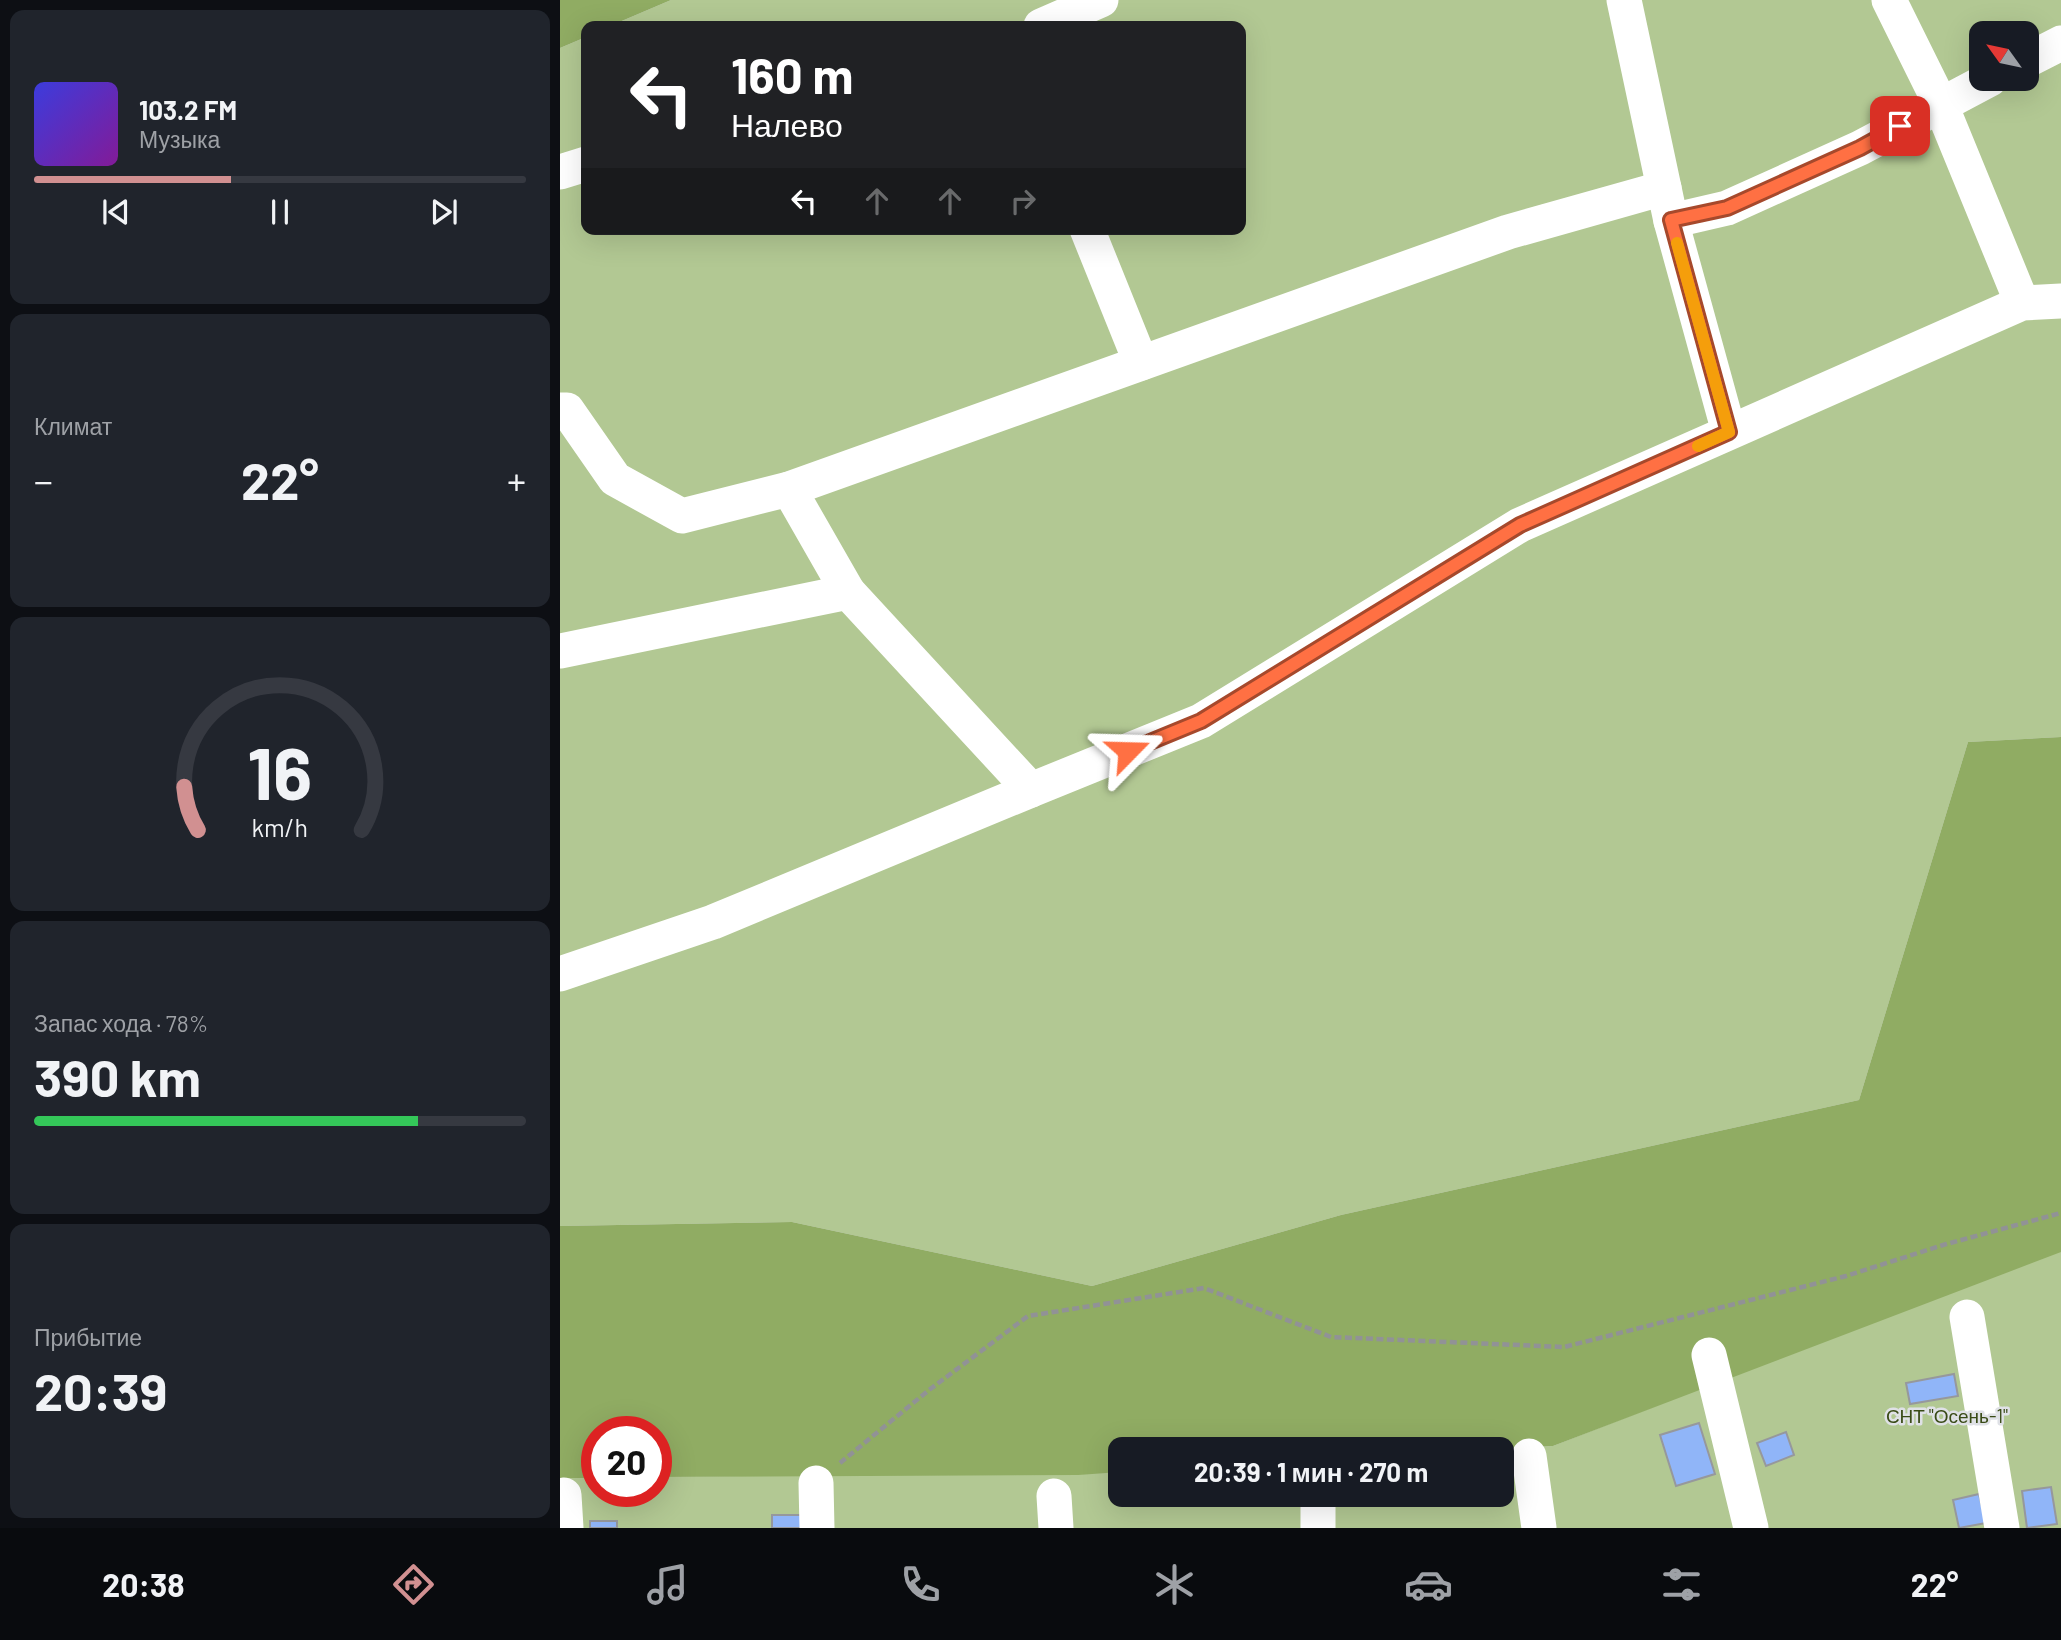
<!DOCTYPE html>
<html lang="ru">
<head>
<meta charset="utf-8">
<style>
  body { margin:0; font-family:Barlow,sans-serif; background:#20242c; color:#f1f3f6; height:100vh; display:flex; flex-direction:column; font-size:26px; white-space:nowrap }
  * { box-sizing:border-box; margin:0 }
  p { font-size:23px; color:#9ea1a6 }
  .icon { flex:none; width:38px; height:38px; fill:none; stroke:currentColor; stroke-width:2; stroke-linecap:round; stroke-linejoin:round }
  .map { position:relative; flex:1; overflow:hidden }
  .details { display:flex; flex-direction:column; gap:10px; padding:10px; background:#0d0f14; width:560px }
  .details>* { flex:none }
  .guide { position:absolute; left:21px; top:21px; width:665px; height:214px; border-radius:14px; box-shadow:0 7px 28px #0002; background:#202124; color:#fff; overflow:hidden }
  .needle { width:46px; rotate:303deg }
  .tools { position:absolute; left:1409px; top:21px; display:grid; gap:14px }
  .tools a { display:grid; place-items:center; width:70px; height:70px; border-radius:14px; background:#171b24; box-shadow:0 7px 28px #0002; font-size:35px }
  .speed { position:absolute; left:21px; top:1416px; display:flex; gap:14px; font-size:35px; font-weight:700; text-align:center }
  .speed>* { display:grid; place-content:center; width:91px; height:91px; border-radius:50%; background:#171b24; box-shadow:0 7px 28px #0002; line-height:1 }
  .speed .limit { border:10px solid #d22; background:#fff; color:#111 }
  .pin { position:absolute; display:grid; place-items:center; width:60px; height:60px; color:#fff; margin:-30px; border-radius:14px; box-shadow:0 4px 10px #0006 }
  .me { position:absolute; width:77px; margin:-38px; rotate:68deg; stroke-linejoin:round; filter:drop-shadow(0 0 5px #0008) }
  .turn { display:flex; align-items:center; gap:24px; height:147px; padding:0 35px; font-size:32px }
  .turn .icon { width:91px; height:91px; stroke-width:2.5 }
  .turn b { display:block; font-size:49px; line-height:60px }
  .lanes { display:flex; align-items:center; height:66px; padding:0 35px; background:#0003; justify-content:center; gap:35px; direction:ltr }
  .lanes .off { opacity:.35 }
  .big { font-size:52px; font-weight:700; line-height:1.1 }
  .details .card { flex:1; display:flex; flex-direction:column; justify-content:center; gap:10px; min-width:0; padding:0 24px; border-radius:14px; background:#20242c }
  .details .dial { align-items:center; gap:0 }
  .dial svg { height:182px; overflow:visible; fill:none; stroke:#363941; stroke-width:7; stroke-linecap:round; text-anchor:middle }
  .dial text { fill:#f1f3f6; stroke:none }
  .song { display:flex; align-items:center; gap:21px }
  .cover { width:84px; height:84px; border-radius:10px; background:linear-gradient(135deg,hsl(240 70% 55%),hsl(290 70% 35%)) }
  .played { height:7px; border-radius:4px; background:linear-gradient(90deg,#d19091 40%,#363941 40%) }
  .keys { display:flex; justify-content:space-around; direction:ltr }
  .heat { display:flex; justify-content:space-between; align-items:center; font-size:38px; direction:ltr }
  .charge { height:10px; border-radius:5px; background:linear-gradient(90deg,#34c759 78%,#363941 0) }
  .trip { position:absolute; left:548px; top:1437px; width:406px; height:70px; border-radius:14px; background:#171b24; box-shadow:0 7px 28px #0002; font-weight:700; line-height:70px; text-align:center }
  .menu { display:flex; height:112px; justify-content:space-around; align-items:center; background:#090b0e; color:#9ea1a6 }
  .menu .icon { width:49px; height:49px }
  .menu .on { color:#d19091 }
  .menu b { font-size:32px; color:#f1f3f6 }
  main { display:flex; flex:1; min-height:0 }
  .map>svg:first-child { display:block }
</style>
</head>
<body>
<main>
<section class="details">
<div class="card">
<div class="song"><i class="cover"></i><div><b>103.2 FM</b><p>Музыка</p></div></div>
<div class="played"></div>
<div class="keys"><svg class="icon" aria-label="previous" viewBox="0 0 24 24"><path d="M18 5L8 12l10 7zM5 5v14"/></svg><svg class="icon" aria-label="pause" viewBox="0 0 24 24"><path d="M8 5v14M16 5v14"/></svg><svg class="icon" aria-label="next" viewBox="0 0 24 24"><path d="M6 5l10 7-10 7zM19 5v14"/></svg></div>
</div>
<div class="card"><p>Климат</p>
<div class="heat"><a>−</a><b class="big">22°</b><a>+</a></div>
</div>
<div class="card dial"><svg viewBox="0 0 100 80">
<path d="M14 69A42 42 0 1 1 86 69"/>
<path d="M14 69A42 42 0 0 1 8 50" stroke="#d19091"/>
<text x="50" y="56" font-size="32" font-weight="700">16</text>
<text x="50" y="72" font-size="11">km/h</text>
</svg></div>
<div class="card"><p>Запас хода · 78%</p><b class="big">390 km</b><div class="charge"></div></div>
<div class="card"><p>Прибытие</p><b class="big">20:39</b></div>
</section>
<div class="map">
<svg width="1501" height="1528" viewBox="0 0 1501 1528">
  <rect width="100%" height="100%" fill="#dfe1e6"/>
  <g fill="#b2c893" fill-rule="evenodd">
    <path d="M111,0H1501V737L1408,742L1299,1100L781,1215L532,1286L232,1222L0,1226V48L26,37V229H681V26H50ZM1421,33H1466V79H1421Z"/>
    <polygon points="1501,1248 1501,1528 0,1528 0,1478 37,1478 37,1491 96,1491 96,1477 560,1472 560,1494 942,1494 942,1449 993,1446"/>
  </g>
  <g fill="#90ac63">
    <polygon points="0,0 111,0 50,26 26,26 26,37 0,48"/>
    <polygon points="1501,737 1501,1252 993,1446 942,1449 560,1449 560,1472 518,1475 96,1477 96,1432 37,1432 37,1478 0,1478 0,1226 232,1222 532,1286 781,1215 1299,1100 1408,742"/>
  </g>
  <g fill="#90b5f8" stroke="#96989c" stroke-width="2">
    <polygon points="1394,1374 1398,1396 1350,1404 1346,1383"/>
    <polygon points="1139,1423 1155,1474 1116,1486 1100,1435"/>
    <polygon points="1226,1432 1234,1455 1206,1466 1197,1443"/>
    <polygon points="1491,1487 1497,1524 1467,1528 1462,1491"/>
    <polygon points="1419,1494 1426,1523 1399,1528 1393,1500"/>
    <rect x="212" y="1515" width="32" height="13"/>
    <rect x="30" y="1521" width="27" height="7"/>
  </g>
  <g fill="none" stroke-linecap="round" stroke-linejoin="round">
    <polyline stroke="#919296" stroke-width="4.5" stroke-dasharray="7 3.5" stroke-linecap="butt" points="280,1463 369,1390 468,1316 644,1288 771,1337 1004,1347 1286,1276 1383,1245 1501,1213"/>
    <g stroke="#fff" stroke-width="35">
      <polyline points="1064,0 1111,221 1169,432"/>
      <polyline points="1329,0 1380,103 1462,303"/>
      <polyline points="481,26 541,0"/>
      <polyline points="1466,61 1501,43"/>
      <polyline points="0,172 26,164"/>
      <polyline points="1111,221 1167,208 1300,148 1430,79"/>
      <polyline points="527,229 581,363"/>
      <polyline points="0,410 7,410 55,479 122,516 229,489 948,232 1104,188"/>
      <polyline points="229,489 288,592"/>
      <polyline points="0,651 288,592 471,790 641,721 960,525 1462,303 1501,301"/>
      <polyline points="0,974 153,922 471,790"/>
      <polyline points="1407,1317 1442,1528"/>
      <polyline points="1149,1355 1191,1528"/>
      <polyline points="969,1456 979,1528"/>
      <polyline points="256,1483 257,1528"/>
      <polyline points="4,1495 6,1528"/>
      <polyline points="494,1496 496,1528"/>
      <polyline points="758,1528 758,1494"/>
    </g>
  </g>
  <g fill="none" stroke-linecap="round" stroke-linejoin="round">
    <g stroke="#a6492c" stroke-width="18">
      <polyline id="route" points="568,751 641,721 960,525 1169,432 1111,220 1167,208 1300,148 1340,126"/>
    </g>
    <use href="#route" stroke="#ff7043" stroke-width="12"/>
    <polyline stroke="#f59e0b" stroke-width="12" points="1117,243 1169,432 1138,446"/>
  </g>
  <g text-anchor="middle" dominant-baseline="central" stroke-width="5" stroke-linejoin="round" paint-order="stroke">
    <g font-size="19" fill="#394b16" stroke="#dfe1e6">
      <text x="1387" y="1415">СНТ "Осень-1"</text>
    </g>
  </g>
</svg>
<div class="tools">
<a><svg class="needle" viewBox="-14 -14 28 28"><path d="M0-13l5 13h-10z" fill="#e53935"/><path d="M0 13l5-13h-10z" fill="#9ea1a6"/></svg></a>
</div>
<div class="speed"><div class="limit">20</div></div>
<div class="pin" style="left:1340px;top:126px;background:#d93025"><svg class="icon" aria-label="arrive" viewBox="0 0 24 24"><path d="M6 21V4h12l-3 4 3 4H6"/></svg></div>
<svg class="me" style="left:568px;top:751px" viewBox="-20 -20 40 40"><path d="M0-17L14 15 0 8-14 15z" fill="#ff7043" stroke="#fff" stroke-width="4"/></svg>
<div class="trip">20:39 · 1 мин · 270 m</div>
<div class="guide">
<div class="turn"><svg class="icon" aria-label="left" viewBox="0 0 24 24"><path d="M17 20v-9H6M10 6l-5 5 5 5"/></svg><div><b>160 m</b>Налево</div></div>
<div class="lanes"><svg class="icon" aria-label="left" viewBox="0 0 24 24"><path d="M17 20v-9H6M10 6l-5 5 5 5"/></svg><svg class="icon off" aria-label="ahead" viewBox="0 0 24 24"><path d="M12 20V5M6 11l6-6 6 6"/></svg><svg class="icon off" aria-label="ahead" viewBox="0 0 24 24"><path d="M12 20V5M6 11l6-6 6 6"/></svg><svg class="icon off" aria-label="right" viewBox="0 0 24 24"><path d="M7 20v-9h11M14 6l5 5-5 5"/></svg></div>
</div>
</div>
</main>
<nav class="menu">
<b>20:38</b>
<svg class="icon on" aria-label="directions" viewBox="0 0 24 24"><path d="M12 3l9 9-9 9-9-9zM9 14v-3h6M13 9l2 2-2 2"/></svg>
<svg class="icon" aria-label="music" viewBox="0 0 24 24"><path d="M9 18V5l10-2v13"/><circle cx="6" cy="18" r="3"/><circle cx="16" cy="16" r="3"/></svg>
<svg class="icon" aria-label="phone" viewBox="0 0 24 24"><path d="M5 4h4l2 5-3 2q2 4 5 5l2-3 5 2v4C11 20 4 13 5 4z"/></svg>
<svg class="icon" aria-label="climate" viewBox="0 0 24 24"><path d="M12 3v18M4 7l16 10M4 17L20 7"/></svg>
<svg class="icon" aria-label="car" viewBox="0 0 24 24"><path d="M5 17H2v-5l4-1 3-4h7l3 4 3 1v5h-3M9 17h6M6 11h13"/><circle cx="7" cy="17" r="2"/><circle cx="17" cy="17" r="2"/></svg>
<svg class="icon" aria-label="filters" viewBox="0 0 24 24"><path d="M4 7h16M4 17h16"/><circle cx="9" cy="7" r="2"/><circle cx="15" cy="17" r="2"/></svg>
<b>22°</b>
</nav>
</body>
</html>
